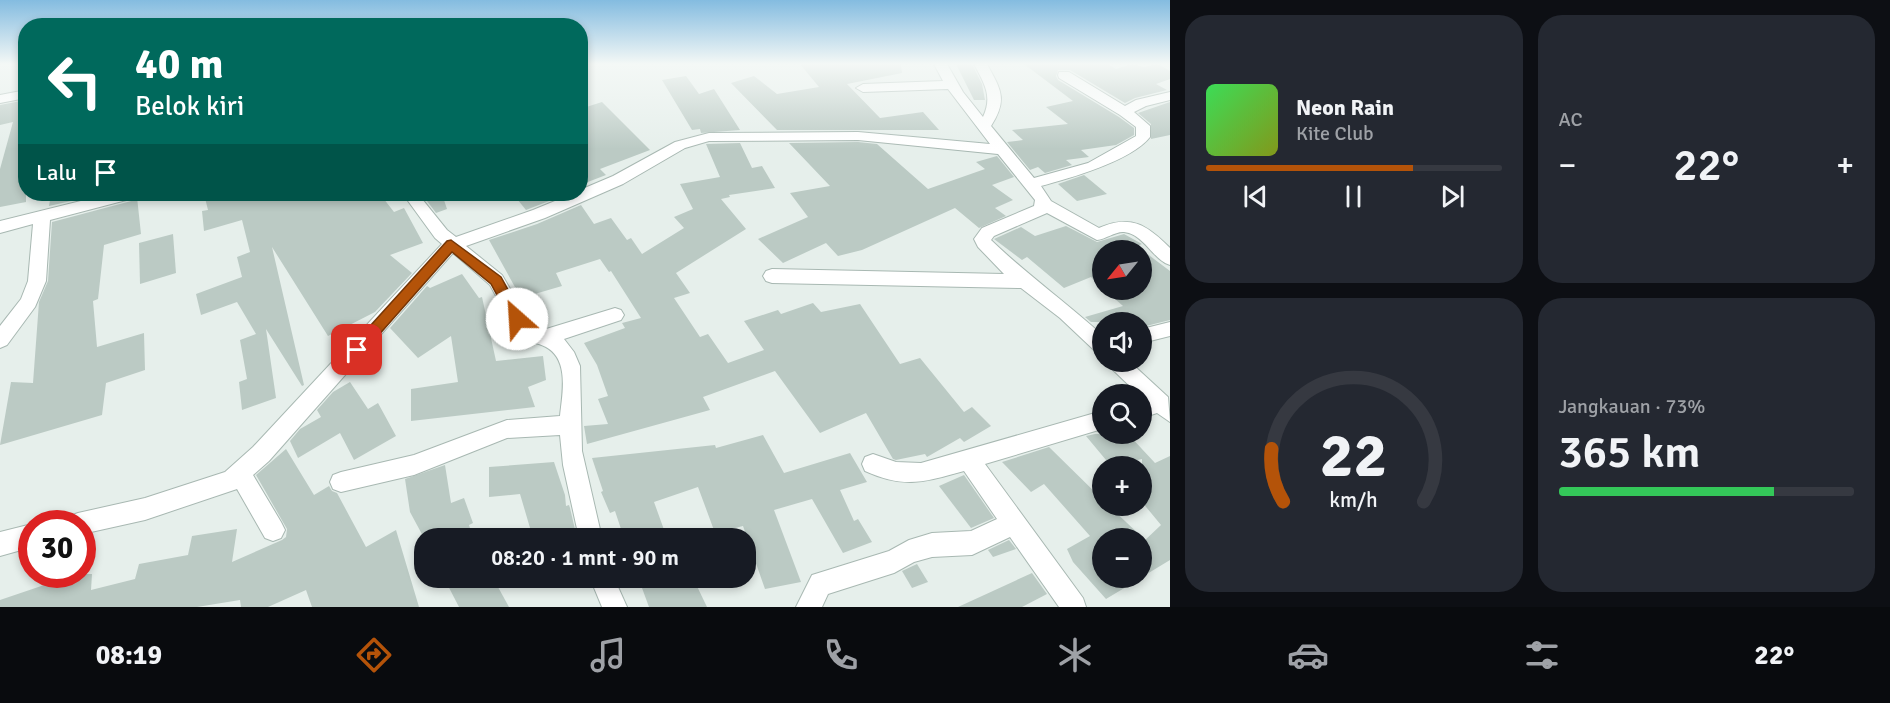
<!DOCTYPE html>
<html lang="id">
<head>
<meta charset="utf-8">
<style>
  body { margin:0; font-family:Signika,sans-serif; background:#242831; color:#f1f3f6; height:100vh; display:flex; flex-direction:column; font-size:22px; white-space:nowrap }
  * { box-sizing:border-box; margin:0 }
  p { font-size:20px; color:#9ea1a6 }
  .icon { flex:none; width:33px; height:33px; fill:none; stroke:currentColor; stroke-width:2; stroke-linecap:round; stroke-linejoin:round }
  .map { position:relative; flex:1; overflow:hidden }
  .drawer { display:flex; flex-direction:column; gap:15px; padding:15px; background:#0d0f14; width:720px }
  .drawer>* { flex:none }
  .top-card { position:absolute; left:18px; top:18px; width:570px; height:183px; border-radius:24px; box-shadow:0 3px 9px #0003; background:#00695c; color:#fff; overflow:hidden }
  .needle { width:39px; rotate:240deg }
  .controls { position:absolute; left:1092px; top:240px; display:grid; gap:12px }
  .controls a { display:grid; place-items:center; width:60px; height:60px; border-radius:50%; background:#171b24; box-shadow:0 3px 9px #0003; font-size:30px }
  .speed { position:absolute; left:18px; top:510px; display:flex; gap:12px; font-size:30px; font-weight:700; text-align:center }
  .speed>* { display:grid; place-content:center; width:78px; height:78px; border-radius:50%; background:#171b24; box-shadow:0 3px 9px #0003; line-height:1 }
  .speed .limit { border:9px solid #d22; background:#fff; color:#111 }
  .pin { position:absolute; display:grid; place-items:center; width:51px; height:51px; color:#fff; margin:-26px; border-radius:12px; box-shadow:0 3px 9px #0006 }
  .me { position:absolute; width:66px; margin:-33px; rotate:334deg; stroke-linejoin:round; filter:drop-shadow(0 0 4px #0008) }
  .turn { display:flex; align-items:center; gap:21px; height:126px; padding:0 18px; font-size:27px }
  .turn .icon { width:78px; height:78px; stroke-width:2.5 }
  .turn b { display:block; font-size:42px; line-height:51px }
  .then { display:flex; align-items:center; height:57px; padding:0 18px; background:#0003; gap:12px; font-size:22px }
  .big { font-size:45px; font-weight:600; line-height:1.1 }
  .drawer .tile { flex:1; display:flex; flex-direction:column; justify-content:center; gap:9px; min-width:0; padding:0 21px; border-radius:24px; background:#242831 }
  .drawer .dial { align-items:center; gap:0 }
  .dial svg { height:156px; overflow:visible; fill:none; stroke:#363941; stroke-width:7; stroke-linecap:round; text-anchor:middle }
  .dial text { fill:#f1f3f6; stroke:none }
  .song { display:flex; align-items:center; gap:18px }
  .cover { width:72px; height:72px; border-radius:9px; background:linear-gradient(135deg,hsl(130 70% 55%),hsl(70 70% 35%)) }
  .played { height:6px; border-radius:3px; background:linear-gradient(90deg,#b45309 70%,#363941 70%) }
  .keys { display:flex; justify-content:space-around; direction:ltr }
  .heat { display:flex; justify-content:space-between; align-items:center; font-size:33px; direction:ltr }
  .charge { height:9px; border-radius:4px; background:linear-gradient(90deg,#34c759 73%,#363941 0) }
  .drawer .tiles { flex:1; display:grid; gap:15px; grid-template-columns:repeat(2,1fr) }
  .trip { position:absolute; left:414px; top:528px; width:342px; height:60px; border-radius:24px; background:#171b24; box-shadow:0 3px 9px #0003; font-weight:600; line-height:60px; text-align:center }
  .tab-bar { display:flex; height:96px; justify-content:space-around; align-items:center; background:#090b0e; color:#9ea1a6 }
  .tab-bar .icon { width:42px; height:42px }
  .tab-bar .current { color:#b45309 }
  .tab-bar b { font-size:27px; color:#f1f3f6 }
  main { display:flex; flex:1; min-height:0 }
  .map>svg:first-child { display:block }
</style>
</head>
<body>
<main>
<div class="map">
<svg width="1170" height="607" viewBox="0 0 1170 607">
  <rect width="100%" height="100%" fill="#e6efeb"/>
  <g fill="#bbcac4">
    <polygon points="800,64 901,64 902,73 847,84 880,118 923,112 939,130 777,130 731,83 754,76 777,94 819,87"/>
    <polygon points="956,64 972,64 982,84 985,100 974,100"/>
    <polygon points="1024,64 1108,64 1116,69 1132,64 1144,67 1158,64 1170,71 1170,79 1156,84 1167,90 1135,98 1125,103 1070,70 1058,70 1056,76 1058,80 1119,117 1134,128 1134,135 1116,145 1081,150 1089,157 1066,160 1072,165 1045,173 1038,167 1030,170 1007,142 1023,140 1012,130 1068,124 1046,107 1073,101"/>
    <polygon points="686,76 699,94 714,89 740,130 701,133 700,129 692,130 662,80"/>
    <polygon points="26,100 26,202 0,207 0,169 13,122 0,125 0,105"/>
    <polygon points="602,102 650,150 600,169 606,175 580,185 580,109"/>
    <polygon points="1170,102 1170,135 1151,139 1151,124 1138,113"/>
    <polygon points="858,142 877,144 928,189 985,169 976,162 997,156 1014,177 992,185 1013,200 995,208 1006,216 979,228 955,208 862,250 838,256 826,243 783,263 758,239 808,217 790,193 830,186 789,143"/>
    <polygon points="740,143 752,168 762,166 775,188 729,195 730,197 721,199 746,229 676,273 690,293 674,298 700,337 708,334 728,363 764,350 744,321 778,310 781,314 813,303 821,312 860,304 900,364 920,358 964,412 972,407 991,426 964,442 960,438 927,457 925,454 896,460 893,459 866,413 820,433 775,371 703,397 710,410 587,444 584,426 608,424 598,399 608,396 597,365 584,343 625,328 622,323 641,318 611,271 609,272 600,259 556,273 562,286 521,298 489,240 537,224 581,205 594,224 611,218 627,240 631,238 642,254 684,228 674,217 693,209 680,184 720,177 706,144"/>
    <polygon points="1084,175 1107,194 1077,201 1058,184"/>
    <polygon points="51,194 102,194 49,206"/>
    <polygon points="204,194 380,194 394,212 404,208 423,243 390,255 412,273 375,312 328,336 272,247 304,385 302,386 266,329 276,398 242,410 239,382 247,379 240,340 256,334 237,302 201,315 196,294 242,277 237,257 250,252 242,220 204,231 202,211 208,210"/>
    <polygon points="423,194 442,194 447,209 436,213 424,197"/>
    <polygon points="513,194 567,194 526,210"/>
    <polygon points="137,197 141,234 104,245 98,299 93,301 97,347 144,333 145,370 106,383 102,415 0,445 11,382 33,383 39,302 48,281 52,222 135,200"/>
    <polygon points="1066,226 1097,242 1124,234 1142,244 1128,250 1102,250 1102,288 1091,277 1064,288 1027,257 1022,260 994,239 1021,227 1035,236"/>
    <polygon points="173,234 176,273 140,284 139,243"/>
    <polygon points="1142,250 1170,271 1170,320 1142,327 1142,322 1091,322 1085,317 1123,306 1105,290 1142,290"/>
    <polygon points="462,274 479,298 482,297 496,361 543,356 546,380 528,387 535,407 411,421 411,389 458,382 451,336 418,358 390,328 427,286 430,288"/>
    <polygon points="350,382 368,409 378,403 396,436 354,460 340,433 298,458 290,441 300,429 321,417 317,410 333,392"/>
    <polygon points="1095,434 1128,434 1155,463 1170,456 1170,560 1142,577 1142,543 1161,525 1142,502 1142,459 1111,466 1086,436"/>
    <polygon points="763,435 784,473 850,453 867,482 840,490 854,521 858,519 872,542 843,553 812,499 774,510 801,582 765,589 743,526 715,533 698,487 654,502 667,538 624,538 615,511 610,513 601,492 603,491 592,458 715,445 716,448"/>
    <polygon points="1049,447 1102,499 1102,506 1109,506 1143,538 1102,538 1102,578 1141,578 1106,599 1073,562 1067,549 1090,536 1044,484 1031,492 1002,462"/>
    <polygon points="286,449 314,495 329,486 332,491 337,493 366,547 396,530 419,607 312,607 306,590 268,607 241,607 240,600 197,607 0,607 0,600 59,580 59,574 92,574 91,590 135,579 139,564 188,555 192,536 237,529 232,562 282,540 286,537 287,529 256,475"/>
    <polygon points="554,462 565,495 566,506 569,505 570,508 577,538 533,538 520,494 489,497 489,467"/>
    <polygon points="445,465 451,503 464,498 473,523 469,525 473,538 424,538 410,512 405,479"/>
    <polygon points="964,475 994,518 971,528 939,486"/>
    <polygon points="1009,540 1016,549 993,557 988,550"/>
    <polygon points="917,564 928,582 912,588 902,571"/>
    <polygon points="1032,573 1047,594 1022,607 958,607"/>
    <polygon points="444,578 493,578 509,607 459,607"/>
    <polygon points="669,578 693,578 707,607 649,607 642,588"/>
  </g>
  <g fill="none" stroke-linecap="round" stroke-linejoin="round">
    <g stroke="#a8b8b2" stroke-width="2">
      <g id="street">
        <path d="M934,64H947L963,92L983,117C993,96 984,83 974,64H987C1001,90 1008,99 991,126L1034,178L1088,163L1136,136V127L1120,115L1059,78L1058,75L1059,72H1069L1125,106L1136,100L1170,92V100L1146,106L1134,112L1150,126V137C1131,161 1071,178 1041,186L1051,201L1099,228C1131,214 1147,225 1170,248V265C1153,260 1144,234 1124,232C1116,231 1106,239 1097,240L1047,213L994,236L991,240C1026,274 1066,302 1102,335V354L1095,351L1060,318L1021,288L772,283L766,281L763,276L766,271L772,269L1004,274L978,247L974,239L982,228L1034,206L1035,200L998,154L858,140L709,141L685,148L623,184L545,218L466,246L502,275L533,328L543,330L615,308L621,310L624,315L621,320L564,339L574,352L580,366L582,451L602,538H579L563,465L560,435L507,438L414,475L341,492L333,489L330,482L333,475L341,472L414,455L507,420L560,416C562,395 570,360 546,347C538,343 528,341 519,338L490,285L453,253L269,461L253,475L281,522L285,530L281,538L273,541L265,538L237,489L145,520L82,534V524H67L70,516L78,513L145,498L225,472L253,447L442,244L435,238L403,194H418L447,230L456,237L533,210L572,194H580V190L613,176L675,142L709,133L858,132L990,144L948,89L863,92L856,88L863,84L943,81Z"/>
        <polygon points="26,90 26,98 0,103 0,95"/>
        <polygon points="109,194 136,194 134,198 50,220 46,281 35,307 7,345 0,348 0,326 21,299 28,281 33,224 0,233 0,221"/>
        <polygon points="1170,322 1170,336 1142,343 1142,329"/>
        <polygon points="1109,362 1130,362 1168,397 1170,422 1157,413 1142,418 1142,394 1138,394 1111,368"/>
        <path d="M1102,411V429L985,464L1083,598L1086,607H1059L1010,537L972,555L932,557L914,562L894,573L828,594L822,607H796L812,575L889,551L909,540L932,533L971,531L997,519L964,471C924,482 905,489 865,471L862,464L865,457L873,454L896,462L921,463Z"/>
        <polygon points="32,524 32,547 0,556 0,532"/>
        <polygon points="590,578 614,578 627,607 602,607"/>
      </g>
    </g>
    <use href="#street" fill="#fff" fill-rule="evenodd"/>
  </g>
  <linearGradient id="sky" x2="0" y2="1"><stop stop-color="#84bce0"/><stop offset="0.43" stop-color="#f4f8f6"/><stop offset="1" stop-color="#f4f8f6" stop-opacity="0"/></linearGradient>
  <rect width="1170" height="149" fill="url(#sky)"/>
  <polygon fill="#b45309" stroke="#753606" stroke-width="1.5" points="451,240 501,277 524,319 522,323 512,323 491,284 452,252 362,354 352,354 350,350 352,346 447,241"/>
</svg>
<div class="controls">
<a><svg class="needle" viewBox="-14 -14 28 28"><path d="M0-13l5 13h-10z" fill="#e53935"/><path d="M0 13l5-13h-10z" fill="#9ea1a6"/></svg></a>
<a><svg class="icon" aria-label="sound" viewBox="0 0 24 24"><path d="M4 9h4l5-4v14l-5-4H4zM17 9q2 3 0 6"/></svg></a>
<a><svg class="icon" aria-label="search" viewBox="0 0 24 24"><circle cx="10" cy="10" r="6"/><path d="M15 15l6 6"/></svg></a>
<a>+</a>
<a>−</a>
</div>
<div class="speed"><div class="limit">30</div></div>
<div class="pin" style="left:357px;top:350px;background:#d93025"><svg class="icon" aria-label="arrive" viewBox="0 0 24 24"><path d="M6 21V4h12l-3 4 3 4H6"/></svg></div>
<svg class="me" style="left:517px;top:319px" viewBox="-20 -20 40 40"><circle r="19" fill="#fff"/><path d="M0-13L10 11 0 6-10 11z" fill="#b45309"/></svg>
<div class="trip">08:20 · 1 mnt · 90 m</div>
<div class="top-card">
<div class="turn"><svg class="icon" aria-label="left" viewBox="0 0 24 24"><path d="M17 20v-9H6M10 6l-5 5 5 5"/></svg><div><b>40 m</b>Belok kiri</div></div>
<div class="then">Lalu<svg class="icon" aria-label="arrive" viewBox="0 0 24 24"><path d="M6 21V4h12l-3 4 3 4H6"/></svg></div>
</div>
</div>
<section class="drawer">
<div class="tiles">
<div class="tile">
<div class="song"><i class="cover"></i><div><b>Neon Rain</b><p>Kite Club</p></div></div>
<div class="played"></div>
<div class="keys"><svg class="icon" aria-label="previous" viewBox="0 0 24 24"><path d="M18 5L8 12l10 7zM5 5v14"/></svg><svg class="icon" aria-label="pause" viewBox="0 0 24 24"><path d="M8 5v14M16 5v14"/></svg><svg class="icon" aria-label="next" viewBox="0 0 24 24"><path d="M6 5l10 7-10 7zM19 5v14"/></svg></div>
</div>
<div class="tile"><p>AC</p>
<div class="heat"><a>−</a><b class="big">22°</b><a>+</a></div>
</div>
<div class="tile dial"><svg viewBox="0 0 100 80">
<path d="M14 69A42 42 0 1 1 86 69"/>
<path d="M14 69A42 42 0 0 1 8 42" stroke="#b45309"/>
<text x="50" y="56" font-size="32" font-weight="700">22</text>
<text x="50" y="72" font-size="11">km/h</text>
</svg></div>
<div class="tile"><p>Jangkauan · 73%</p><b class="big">365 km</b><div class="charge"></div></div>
</div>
</section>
</main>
<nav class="tab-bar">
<b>08:19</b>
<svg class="icon current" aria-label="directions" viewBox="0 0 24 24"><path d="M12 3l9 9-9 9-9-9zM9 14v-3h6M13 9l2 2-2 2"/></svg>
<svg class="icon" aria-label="music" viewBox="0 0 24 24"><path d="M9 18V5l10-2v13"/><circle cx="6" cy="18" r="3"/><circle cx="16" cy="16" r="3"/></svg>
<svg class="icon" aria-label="phone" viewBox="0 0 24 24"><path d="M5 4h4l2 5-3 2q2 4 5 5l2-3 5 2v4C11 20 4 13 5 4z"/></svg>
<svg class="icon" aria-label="climate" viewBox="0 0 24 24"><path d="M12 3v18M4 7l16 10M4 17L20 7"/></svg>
<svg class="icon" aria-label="car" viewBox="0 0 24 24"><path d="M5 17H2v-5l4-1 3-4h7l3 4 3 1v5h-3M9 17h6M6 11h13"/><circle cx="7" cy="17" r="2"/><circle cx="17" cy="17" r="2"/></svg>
<svg class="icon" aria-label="filters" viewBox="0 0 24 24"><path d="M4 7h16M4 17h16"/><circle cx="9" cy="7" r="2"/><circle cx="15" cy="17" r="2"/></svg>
<b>22°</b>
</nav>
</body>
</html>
